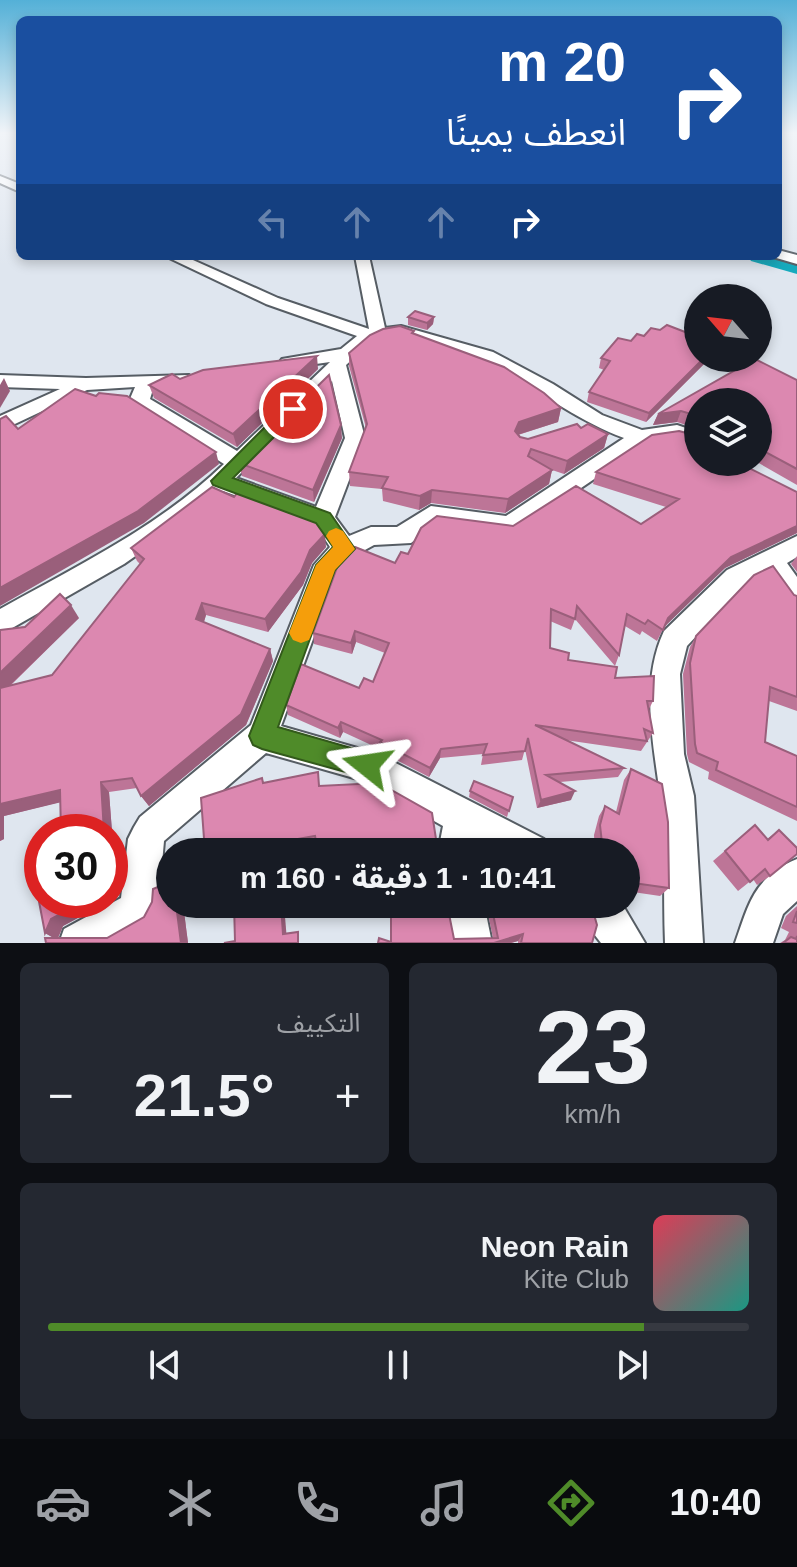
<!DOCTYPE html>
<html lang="ar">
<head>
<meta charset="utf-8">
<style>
  body { margin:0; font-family:Arial,"Noto Sans Arabic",sans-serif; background:#242831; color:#f1f3f6; direction:rtl; height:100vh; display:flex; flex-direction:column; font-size:30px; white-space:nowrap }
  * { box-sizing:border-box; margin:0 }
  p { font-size:26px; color:#9ea1a6 }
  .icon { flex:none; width:44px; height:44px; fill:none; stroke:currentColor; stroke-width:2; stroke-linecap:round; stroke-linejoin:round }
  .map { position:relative; height:943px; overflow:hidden; direction:ltr }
  .side { display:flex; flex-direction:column; gap:20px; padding:20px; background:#0d0f14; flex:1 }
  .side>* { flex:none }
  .hud { position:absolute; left:16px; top:16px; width:766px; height:244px; border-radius:12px; box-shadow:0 4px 12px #0003; direction:rtl; background:#1a4fa0; color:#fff; overflow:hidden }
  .needle { width:52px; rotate:298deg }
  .controls { position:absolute; left:684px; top:284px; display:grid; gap:16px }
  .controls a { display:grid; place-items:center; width:88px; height:88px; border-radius:50%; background:#171b24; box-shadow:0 4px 12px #0003; font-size:40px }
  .speed { position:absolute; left:24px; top:814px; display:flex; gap:16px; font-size:40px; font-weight:700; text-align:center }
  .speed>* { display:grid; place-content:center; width:104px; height:104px; border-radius:50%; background:#171b24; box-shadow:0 4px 12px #0003; line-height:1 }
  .speed .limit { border:12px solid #d22; background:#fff; color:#111 }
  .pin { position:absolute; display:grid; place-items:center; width:68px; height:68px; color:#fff; margin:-34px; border:4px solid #fff; border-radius:50%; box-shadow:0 2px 8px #0007 }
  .me { position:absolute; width:88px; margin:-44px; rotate:285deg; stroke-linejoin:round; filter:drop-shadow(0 0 6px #0008) }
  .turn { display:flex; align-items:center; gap:28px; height:168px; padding:0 24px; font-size:36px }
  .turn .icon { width:104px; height:104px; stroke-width:2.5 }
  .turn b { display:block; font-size:56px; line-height:68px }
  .lanes { display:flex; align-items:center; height:76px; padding:0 24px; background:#0003; justify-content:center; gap:40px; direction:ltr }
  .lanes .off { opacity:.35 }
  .big { font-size:60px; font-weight:700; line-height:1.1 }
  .side .tile { flex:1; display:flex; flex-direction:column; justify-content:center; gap:12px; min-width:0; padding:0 28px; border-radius:12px; background:#242831 }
  .side .dial { align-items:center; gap:0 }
  .dial b { font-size:104px; line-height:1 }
  .song { display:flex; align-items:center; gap:24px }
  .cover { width:96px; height:96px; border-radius:12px; background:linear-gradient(135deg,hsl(350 70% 55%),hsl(170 70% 35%)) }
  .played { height:8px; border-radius:4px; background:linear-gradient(90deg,#4f8b29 85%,#363941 85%) }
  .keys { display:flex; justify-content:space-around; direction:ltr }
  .heat { display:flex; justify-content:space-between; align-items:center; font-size:44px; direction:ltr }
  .side .tiles { flex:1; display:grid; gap:20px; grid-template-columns:1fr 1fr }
  .tile:last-child { grid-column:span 2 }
  .trip { position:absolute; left:156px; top:838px; width:484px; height:80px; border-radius:40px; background:#171b24; box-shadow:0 4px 12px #0003; font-weight:700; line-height:80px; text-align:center; direction:rtl }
  .tab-bar { display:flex; height:128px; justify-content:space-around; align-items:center; background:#090b0e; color:#9ea1a6 }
  .tab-bar .icon { width:56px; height:56px }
  .tab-bar .current { color:#4f8b29 }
  .tab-bar b { font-size:36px; color:#f1f3f6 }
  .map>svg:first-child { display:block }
</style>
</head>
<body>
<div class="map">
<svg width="797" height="943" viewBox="0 0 797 943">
  <rect width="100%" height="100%" fill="#dfe6ef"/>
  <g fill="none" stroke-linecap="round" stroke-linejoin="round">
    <polygon fill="#16aabd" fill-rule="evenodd" points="778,253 797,258 797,274 751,261 748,256 778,256"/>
    <g stroke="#565d64" stroke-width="4">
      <g id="minor">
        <polygon points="0,176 20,184 20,192 0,183"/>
        <polygon points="778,250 797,255 797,264 773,257 778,256"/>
        <path d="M165,256H184L278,298L369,329L355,256H369L385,328L401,326L493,352L553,384L602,415L642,430L677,425L698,432V447L675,439L647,443L518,531L510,534L435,524L411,543L374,545L354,556L338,571L281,726L378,754L544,839L549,852H493L475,843L474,852H438L443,826L361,780L266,753L164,841L158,909L152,922L116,943H59L64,929L121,898L128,839L134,827L140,817L251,725L314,565L330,547L312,519L299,518L223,491L194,515L124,564L0,635V609C77,566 160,526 224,464L132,405L129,401L135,387L87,390L0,431V416L60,389L0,387V375L86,378L189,375L191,379L189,383L154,386L150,399L237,451L330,362L288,368L279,363L282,359L341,349L357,336L266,304ZM400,336C427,344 458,349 483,361C533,385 573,419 624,438L506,516L431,506L397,527H371L349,536L335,517L365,438L346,365L374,340ZM332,381L345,438L316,507L236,478Z"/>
        <path d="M797,536V557L787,563L797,577V608L788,605L766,574L745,584L687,646L680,674L684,754L694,796L703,943H665C663,894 666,843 660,795C653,741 640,683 664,631L727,570Z"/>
        <path d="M797,859V901L783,914L773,943H735C749,903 754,877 797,859Z"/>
        <polygon points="446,904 484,904 492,943 454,943"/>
        <polygon points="584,904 622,904 645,943 601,943 594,934"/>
      </g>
    </g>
    <use href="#minor" fill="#fff" fill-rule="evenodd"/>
  </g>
  <g fill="#bd7597">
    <polygon points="408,317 434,317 433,324 427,330 408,325"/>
    <polygon points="414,331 414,334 561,408 558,422 518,435 520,437 528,439 581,428 608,434 604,448 564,474 552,470 549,484 505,513 431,503 419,510 383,501 382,489 350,486 349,472 366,428 349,366 349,353"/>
    <polygon points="644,336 698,358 710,358 646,422 587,402 589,392 604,370 599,368 601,358 631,341"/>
    <polygon points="755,359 797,380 797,485 757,462 758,402 698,402 698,429 677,422 653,425 658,414"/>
    <polygon points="318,369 237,447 154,398 149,385 180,379"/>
    <polygon points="342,438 314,502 242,476 239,463"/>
    <polygon points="698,462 797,492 797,533 725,568 664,627 657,641 642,631 640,635 625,626 619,655 615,666 575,619 571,630 550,621 550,648 568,660 615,678 653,701 649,709 653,733 641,751 565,740 624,768 618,777 560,782 571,800 537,808 525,749 522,760 481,765 483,754 440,758 429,777 381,752 380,749 343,732 340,738 288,715 286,705 359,688 373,682 385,653 356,642 352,654 314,644 313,633 408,554 513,526 641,524 666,507 593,484 596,472"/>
    <polygon points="234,497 311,513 312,520 326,547 312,563 303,585 268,632 206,615 204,622 270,649 273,661 246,725 149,806 141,796 137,788 109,792 114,858 122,866 118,896 63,926 58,938 107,938 170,904 183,904 188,943 54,938 45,933 110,900 60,802 4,816 4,839 0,841 0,630 79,618 10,686 52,675 140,564 137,561 131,548"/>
    <polygon points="797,556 797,572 791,564"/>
    <polygon points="794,595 797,596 797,711 769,701 765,742 797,756 797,821 708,779 709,772 689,762 687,754 683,674 690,647 696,636"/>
    <polygon points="631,769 669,888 660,896 626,891 626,852 595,852 594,835 599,816 605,806 616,812 624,780"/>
    <polygon points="264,782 321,786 317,846 283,852 205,852"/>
    <polygon points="470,791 513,797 507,817 469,797"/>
    <polygon points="755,825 767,839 779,830 770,876 757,885 753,879 738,891 713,861"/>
    <polygon points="413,904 447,904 454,939 493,938 486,904 591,904 592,943 518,943 518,941 511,943 378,943 391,942 414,907"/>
    <polygon points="797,906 797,943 780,943 785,940 789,932 781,928 786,916"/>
  </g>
  <g fill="#9a5f7b">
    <polygon points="434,317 433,324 427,330 427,323"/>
    <polygon points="317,356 318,369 237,447 233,434"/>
    <polygon points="704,358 710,358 646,422 649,413"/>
    <polygon points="4,378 10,391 0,408 0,385"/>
    <polygon points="561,408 558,422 517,435 515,431 519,422"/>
    <polygon points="681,411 677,422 653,425 658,414"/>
    <polygon points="341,425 342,438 314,502 313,490"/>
    <polygon points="608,434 604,448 564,474 567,461"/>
    <polygon points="216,452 219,464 144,523 0,606 0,588"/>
    <polygon points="552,470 549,484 505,513 508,499"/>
    <polygon points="432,490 431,503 419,510 420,496"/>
    <polygon points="797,526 797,533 725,568 662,629 668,618 731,557"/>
    <polygon points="325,534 326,547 312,563 303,585 268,632 265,619 310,550"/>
    <polygon points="202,603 206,615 201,631 196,619"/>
    <polygon points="71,605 79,618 0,695 0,673"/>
    <polygon points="355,631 356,642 352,654 351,643"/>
    <polygon points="270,649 273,661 246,725 149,806 141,796"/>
    <polygon points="341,722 343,732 340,738 338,728"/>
    <polygon points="441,749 440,758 429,777 430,768"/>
    <polygon points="101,782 109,792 114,858 122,866 118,896 63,926 57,940 45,933 51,919 87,900 110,900 110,832 104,832"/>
    <polygon points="60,790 70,800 4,816 4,839 0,841 0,804"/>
    <polygon points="575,791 571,800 537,808 541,800"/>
    <polygon points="176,904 183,904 188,943 181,943"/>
    <polygon points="281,904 284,904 287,941 283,934"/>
    <polygon points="359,904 370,904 370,908 348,916 347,908"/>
    <polygon points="523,934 518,941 511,943 494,943"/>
  </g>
  <g fill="#dc88b0" stroke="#9a5f7b" stroke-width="2">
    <polygon points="415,311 434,317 427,323 408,317"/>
    <polygon points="667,325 698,337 698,358 704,358 649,413 589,392 610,361 601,358 618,338 631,341 637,334 644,336 651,328 660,330"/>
    <polygon points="400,326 414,331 412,333 504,367 544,393 561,408 519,422 515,431 520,437 528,439 577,424 581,428 588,424 608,434 567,461 531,449 528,456 552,470 508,499 432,490 420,496 382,488 388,477 349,472 367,424 349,353 370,335 383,329"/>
    <polygon points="317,356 233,434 149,385 172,374 180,379 203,370"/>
    <polygon points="755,359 797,380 797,469 758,448 758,402 698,402 698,416 681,411 658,414"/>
    <polygon points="329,375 341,425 313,490 239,463"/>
    <polygon points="75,389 96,396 99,393 127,396 216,452 138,511 0,588 0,419 6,416 18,429"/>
    <polygon points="679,431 698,436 698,462 737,462 797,492 797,526 731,557 668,618 663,630 648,620 645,624 627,614 619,655 577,606 575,619 551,609 550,648 569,653 568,660 617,667 615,678 654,676 653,701 647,701 653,733 644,729 647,741 535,725 624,768 546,775 575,791 541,800 528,738 525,751 483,755 487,744 441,749 430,768 380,742 382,740 341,722 338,728 286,705 301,664 359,688 364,678 373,682 389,643 355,631 351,643 313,633 339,562 355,547 395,563 401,552 408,554 421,528 437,516 513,526 576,486 641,524 679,499 596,472 652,435"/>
    <polygon points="212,487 234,497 240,489 311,513 308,518 317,522 325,534 310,550 301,572 265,619 202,603 196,619 270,649 241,714 141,796 132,778 101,782 104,832 61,832 60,790 0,804 0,688 52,675 144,559 131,548"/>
    <polygon points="773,566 794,595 797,596 797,697 770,687 765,742 797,756 797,807 716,770 718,762 697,753 695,744 690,663 696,636 754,575"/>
    <polygon points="60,594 71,605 0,673 0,630 25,627"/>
    <polygon points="631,769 662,784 668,822 669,888 626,882 626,852 603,852 600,825 605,806 619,814"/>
    <polygon points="318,772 319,786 379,783 432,813 438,852 318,852 315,836 275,843 276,852 205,852 201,798 262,778 263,783"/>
    <polygon points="474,781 513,797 509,811 470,791"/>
    <polygon points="755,825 768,840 779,830 797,848 797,854 770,876 765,869 750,882 725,851"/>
    <polygon points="479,844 480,852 447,852 450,846"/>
    <polygon points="113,857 110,878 110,858"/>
    <polygon points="42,866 42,900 87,900 51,919 45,933 33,870"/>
    <polygon points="170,882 170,904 176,904 181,943 46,943 45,938 107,938 144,917 152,902 153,889"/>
    <polygon points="234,904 281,904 283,934 298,932 298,943 224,943 235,941"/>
    <polygon points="345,904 359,904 347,908"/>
    <polygon points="416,904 447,904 454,939 498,938 491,904 591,904 597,925 592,943 521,943 523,934 494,943 378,943 379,938 391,942 391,907 416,906"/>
    <polygon points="797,911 797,923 793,922"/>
    <polygon points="797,936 797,943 783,943 791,937 796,939"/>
  </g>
  <linearGradient id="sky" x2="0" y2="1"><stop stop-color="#54b0d7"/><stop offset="0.5" stop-color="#f1f4f8"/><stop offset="1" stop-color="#f1f4f8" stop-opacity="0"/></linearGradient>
  <rect width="797" height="266" fill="url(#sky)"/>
  <polygon fill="#4f8b29" stroke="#335a1b" stroke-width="2" points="293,404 301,409 299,412 233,478 330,513 355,549 335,570 278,727 376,755 380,765 376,774 367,778 262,749 253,745 249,736 316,565 333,547 316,523 213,485 211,481 287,405"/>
  <polygon fill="#f59e0b" points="336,528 343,531 355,549 335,570 312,633 309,640 301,643 293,640 289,633 316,565 333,547 326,536 329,531"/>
</svg>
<div class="controls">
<a><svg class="needle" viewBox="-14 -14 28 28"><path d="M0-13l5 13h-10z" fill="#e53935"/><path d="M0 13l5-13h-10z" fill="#9ea1a6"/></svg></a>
<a><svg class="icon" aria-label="layers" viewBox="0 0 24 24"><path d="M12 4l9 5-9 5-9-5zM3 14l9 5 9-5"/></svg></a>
</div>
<div class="speed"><div class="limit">30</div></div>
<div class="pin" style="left:293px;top:409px;background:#d93025"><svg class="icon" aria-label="arrive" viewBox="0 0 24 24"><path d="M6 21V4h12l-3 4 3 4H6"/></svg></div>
<svg class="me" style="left:367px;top:765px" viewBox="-20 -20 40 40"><path d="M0-17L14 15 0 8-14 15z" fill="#4f8b29" stroke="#fff" stroke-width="4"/></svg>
<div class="trip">10:41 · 1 دقيقة · 160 m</div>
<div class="hud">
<div class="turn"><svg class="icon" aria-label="right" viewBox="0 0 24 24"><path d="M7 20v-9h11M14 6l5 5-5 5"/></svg><div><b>20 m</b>انعطف يمينًا</div></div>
<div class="lanes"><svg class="icon off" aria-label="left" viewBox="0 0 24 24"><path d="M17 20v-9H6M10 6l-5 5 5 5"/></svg><svg class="icon off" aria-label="ahead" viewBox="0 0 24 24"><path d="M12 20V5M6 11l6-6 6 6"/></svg><svg class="icon off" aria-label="ahead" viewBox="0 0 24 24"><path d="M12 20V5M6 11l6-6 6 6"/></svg><svg class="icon" aria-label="right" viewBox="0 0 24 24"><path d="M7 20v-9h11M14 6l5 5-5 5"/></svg></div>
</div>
</div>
<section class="side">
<div class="tiles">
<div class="tile dial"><b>23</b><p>km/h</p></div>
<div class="tile"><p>التكييف</p>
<div class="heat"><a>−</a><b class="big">21.5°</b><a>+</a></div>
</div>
<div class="tile">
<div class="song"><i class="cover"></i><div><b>Neon Rain</b><p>Kite Club</p></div></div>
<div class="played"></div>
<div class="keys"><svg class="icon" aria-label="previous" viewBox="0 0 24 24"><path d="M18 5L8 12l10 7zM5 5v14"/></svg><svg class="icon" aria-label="pause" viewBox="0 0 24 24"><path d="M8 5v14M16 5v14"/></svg><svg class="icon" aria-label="next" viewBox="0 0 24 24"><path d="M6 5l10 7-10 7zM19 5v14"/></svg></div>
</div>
</div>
</section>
<nav class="tab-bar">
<b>10:40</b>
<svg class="icon current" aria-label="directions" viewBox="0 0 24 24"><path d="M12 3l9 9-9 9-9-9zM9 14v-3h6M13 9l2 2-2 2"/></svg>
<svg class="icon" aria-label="music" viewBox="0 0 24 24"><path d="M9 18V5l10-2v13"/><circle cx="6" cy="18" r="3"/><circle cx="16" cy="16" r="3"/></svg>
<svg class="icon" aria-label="phone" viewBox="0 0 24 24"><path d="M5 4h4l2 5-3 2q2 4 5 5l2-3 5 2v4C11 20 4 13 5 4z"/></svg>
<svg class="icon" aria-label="climate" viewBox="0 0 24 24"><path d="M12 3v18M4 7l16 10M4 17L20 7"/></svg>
<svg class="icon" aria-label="car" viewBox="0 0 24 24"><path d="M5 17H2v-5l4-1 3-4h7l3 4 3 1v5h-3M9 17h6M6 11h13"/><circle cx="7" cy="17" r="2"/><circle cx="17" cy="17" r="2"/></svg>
</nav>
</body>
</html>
